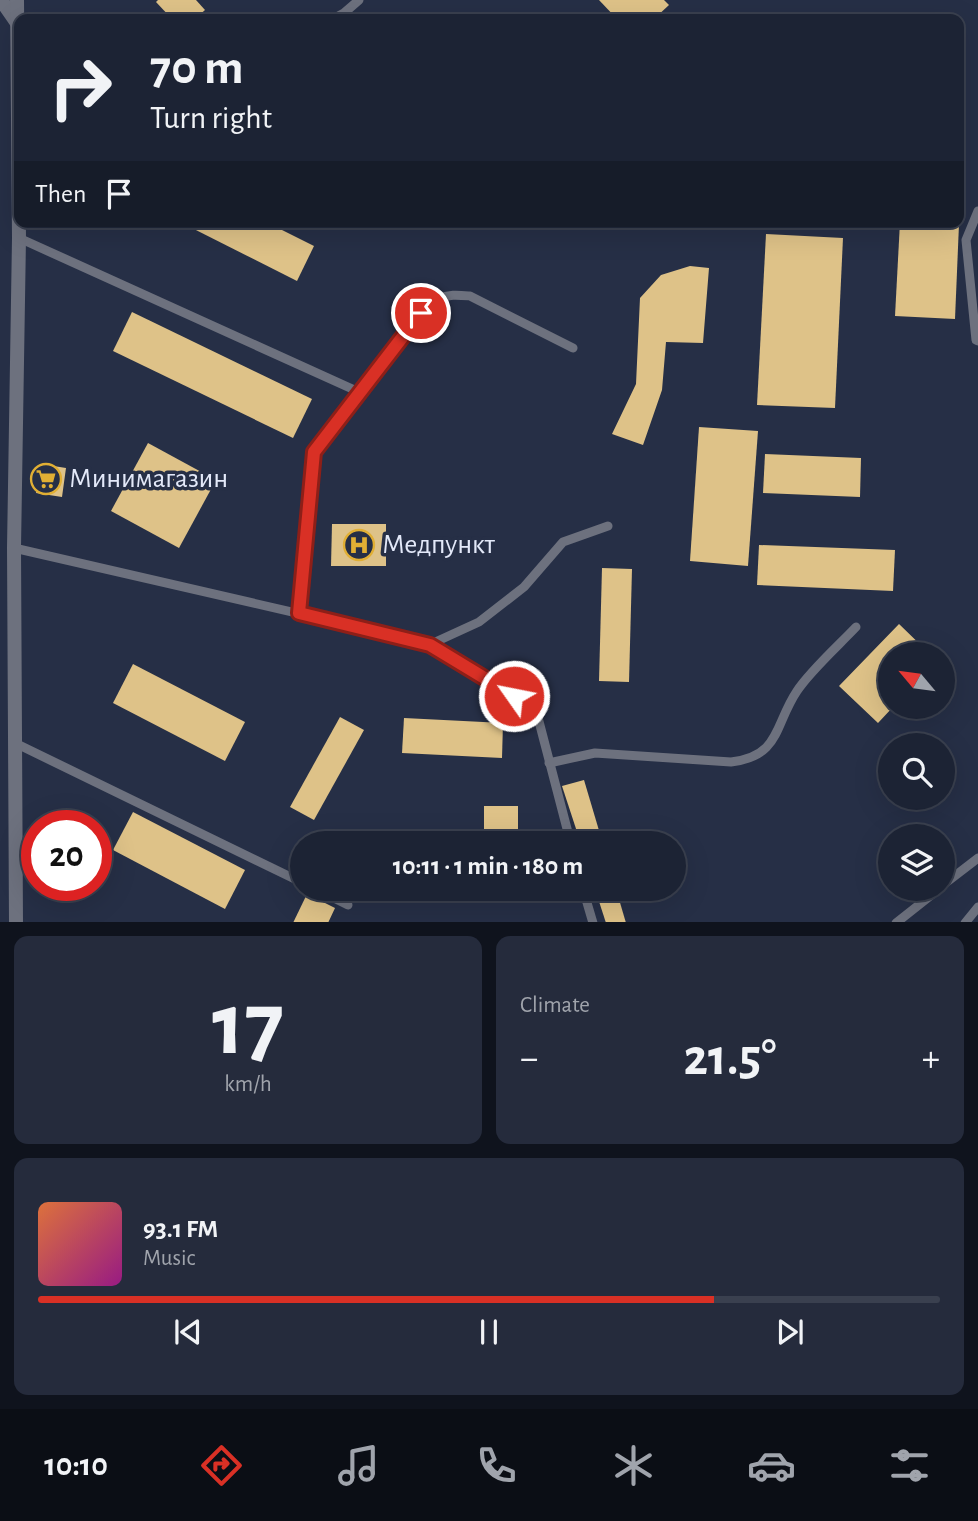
<!DOCTYPE html>
<html lang="en">
<head>
<meta charset="utf-8">
<style>
  body { margin:0; font-family:"Alegreya Sans",sans-serif; background:#252b3c; color:#f1f3f6; height:100vh; display:flex; flex-direction:column; font-size:26px; white-space:nowrap }
  * { box-sizing:border-box; margin:0 }
  p { font-size:23px; color:#a0a4ac }
  .icon { flex:none; width:38px; height:38px; fill:none; stroke:currentColor; stroke-width:2; stroke-linecap:round; stroke-linejoin:round }
  .map { position:relative; height:922px; overflow:hidden }
  .side { display:flex; flex-direction:column; gap:14px; padding:14px; background:#0f131d; flex:1 }
  .side>* { flex:none }
  .guide { position:absolute; left:14px; top:14px; width:950px; height:214px; border-radius:14px; box-shadow:0 7px 28px #0002,0 0 0 2px #3a404f; background:#1c2334; color:#f1f3f6; overflow:hidden }
  .needle { width:46px; rotate:299deg }
  .buttons { position:absolute; left:878px; top:642px; display:grid; gap:14px }
  .buttons a { display:grid; place-items:center; width:77px; height:77px; border-radius:50%; background:#1c2334; box-shadow:0 7px 28px #0002,0 0 0 2px #3a404f; font-size:35px }
  .speed { position:absolute; left:21px; top:810px; display:flex; gap:14px; font-size:35px; font-weight:700; text-align:center }
  .speed>* { display:grid; place-content:center; width:91px; height:91px; border-radius:50%; background:#1c2334; box-shadow:0 7px 28px #0002,0 0 0 2px #3a404f; line-height:1 }
  .speed .limit { border:10px solid #d22; background:#fff; color:#111 }
  .pin { position:absolute; display:grid; place-items:center; width:60px; height:60px; color:#fff; margin:-30px; border:4px solid #fff; border-radius:50%; box-shadow:0 2px 7px #0007 }
  .me { position:absolute; width:77px; margin:-38px; rotate:303deg; stroke-linejoin:round; filter:drop-shadow(0 0 5px #0008) }
  .turn { display:flex; align-items:center; gap:24px; height:147px; padding:0 21px; font-size:32px }
  .turn .icon { width:91px; height:91px; stroke-width:2.5 }
  .turn b { display:block; font-size:49px; line-height:60px }
  .then { display:flex; align-items:center; height:66px; padding:0 21px; background:#0003; gap:14px; font-size:26px }
  .big { font-size:52px; font-weight:700; line-height:1.1 }
  .side .widget { flex:1; display:flex; flex-direction:column; justify-content:center; gap:10px; min-width:0; padding:0 24px; border-radius:14px; background:#252b3c }
  .side .dial { align-items:center; gap:0 }
  .dial b { font-size:91px; line-height:1 }
  .song { display:flex; align-items:center; gap:21px }
  .cover { width:84px; height:84px; border-radius:10px; background:linear-gradient(135deg,hsl(20 70% 55%),hsl(310 70% 35%)) }
  .played { height:7px; border-radius:4px; background:linear-gradient(90deg,#d93025 75%,#3a404f 75%) }
  .keys { display:flex; justify-content:space-around; direction:ltr }
  .heat { display:flex; justify-content:space-between; align-items:center; font-size:38px; direction:ltr }
  .side .tiles { flex:1; display:grid; gap:14px; grid-template-columns:1fr 1fr }
  .widget:last-child { grid-column:span 2 }
  .trip { position:absolute; left:290px; top:831px; width:396px; height:70px; border-radius:35px; background:#1c2334; box-shadow:0 7px 28px #0002,0 0 0 2px #3a404f; font-weight:700; line-height:70px; text-align:center }
  .dock { display:flex; height:112px; justify-content:space-around; align-items:center; background:#0b0e15; color:#a0a4ac }
  .dock .icon { width:49px; height:49px }
  .dock .selected { color:#d93025 }
  .dock b { font-size:32px; color:#f1f3f6 }
  .map>svg:first-child { display:block }
</style>
</head>
<body>
<div class="map">
<svg width="978" height="923" viewBox="0 0 978 923">
  <rect width="100%" height="100%" fill="#262f46"/>
  <g fill="#dec288">
    <polygon points="158,0 196,0 205,10 195,19 172,19 156,2"/>
    <polygon points="599,0 664,0 669,5 654,19 617,19"/>
    <polygon points="180,222 266,222 314,246 297,281"/>
    <polygon points="900,222 959,224 955,319 895,316"/>
    <polygon points="766,234 843,238 835,408 757,405"/>
    <polygon points="690,266 709,268 703,343 666,342 662,390 643,445 612,434 636,384 640,298 661,275"/>
    <polygon points="132,312 312,399 293,438 113,351"/>
    <polygon points="699,427 758,431 748,566 690,561"/>
    <polygon points="148,443 216,480 179,548 111,511"/>
    <polygon points="765,454 861,458 860,497 763,493"/>
    <polygon points="41,464 66,468 62,497 36,493 38,486 34,486 37,472 40,473"/>
    <polygon points="332,524 386,524 386,566 331,566"/>
    <polygon points="759,545 895,550 893,591 757,585"/>
    <polygon points="602,568 632,569 629,682 599,681"/>
    <polygon points="899,624 930,654 891,654 891,707 893,707 878,723 839,686"/>
    <polygon points="133,664 245,722 225,761 113,703"/>
    <polygon points="340,717 364,730 314,820 290,807"/>
    <polygon points="404,718 503,723 502,758 402,753"/>
    <polygon points="584,780 603,844 581,844 562,786"/>
    <rect x="484" y="806" width="34" height="38"/>
    <polygon points="133,812 245,870 225,909 113,850"/>
    <polygon points="595,889 616,889 626,923 606,923"/>
    <polygon points="307,894 335,908 328,923 293,923"/>
  </g>
  <g fill="none" stroke-linecap="round" stroke-linejoin="round">
    <g stroke="#6d717e" stroke-width="9">
      <polyline points="333,19 344,13 359,0"/>
      <polyline points="978,211 966,240 976,340 978,341"/>
      <polyline points="19,238 359,392 314,452 299,613"/>
      <path d="M359,392C375,372 419,309 438,299C449,294 458,295 470,296L573,348"/>
      <polyline points="14,548 431,644 479,622 524,587 563,542 608,526"/>
      <polyline points="431,644 536,710 571,844"/>
      <polyline points="15,743 303,883"/>
      <path d="M549,763L595,753L731,762C781,756 774,725 797,691C810,671 839,645 856,627"/>
      <polyline points="943,885 978,858"/>
      <polyline points="316,889 348,905"/>
      <polyline points="583,889 593,923"/>
      <polyline points="896,923 939,889"/>
      <polyline points="965,923 978,907"/>
    </g>
    <g stroke="#6d717e" stroke-width="14">
      <polyline points="1,0 17,23"/>
      <polyline points="16,923 14,548 19,238 17,0"/>
    </g>
  </g>
  <g fill="none" stroke-linecap="round" stroke-linejoin="round">
    <g stroke="#8d1f18" stroke-width="18">
      <polyline id="route" points="421,313 314,452 299,613 430,645 514,696"/>
    </g>
    <use href="#route" stroke="#d93025" stroke-width="12"/>
  </g>
  <defs>
    <g id="supermarket-ring" transform="scale(1.575)"><circle r="9.5" fill="#262f46" stroke="#e1af34" stroke-width="1.5"/><path d="M-6-5.5h2.5l.6 2H6L4.5 2H-2.5L-4.4-4H-6ZM-1.5 3.2a1.3 1.3 0 1 0 .1 0ZM3 3.2a1.3 1.3 0 1 0 .1 0Z" fill="#e1af34"/></g>
    <g id="hospital-ring" transform="scale(1.575)"><circle r="9.5" fill="#262f46" stroke="#e1af34" stroke-width="1.5"/><path d="M-5-5h3v3.5h4V-5h3V5h-3V1.5h-4V5h-3Z" fill="#e1af34"/></g>
  </defs>
  <g fill-rule="evenodd">
    <use href="#supermarket-ring" x="46" y="479"/>
    <use href="#hospital-ring" x="359" y="545"/>
  </g>
  <g text-anchor="middle" dominant-baseline="central" stroke-width="7" stroke-linejoin="round" paint-order="stroke">
    <g font-size="28" fill="#e3e9f9" stroke="#262f46" text-anchor="start">
      <text x="69" y="479">Минимагазин</text>
      <text x="382" y="545">Медпункт</text>
    </g>
  </g>
</svg>
<div class="buttons">
<a><svg class="needle" viewBox="-14 -14 28 28"><path d="M0-13l5 13h-10z" fill="#e53935"/><path d="M0 13l5-13h-10z" fill="#a0a4ac"/></svg></a>
<a><svg class="icon" aria-label="search" viewBox="0 0 24 24"><circle cx="10" cy="10" r="6"/><path d="M15 15l6 6"/></svg></a>
<a><svg class="icon" aria-label="layers" viewBox="0 0 24 24"><path d="M12 4l9 5-9 5-9-5zM3 14l9 5 9-5"/></svg></a>
</div>
<div class="speed"><div class="limit">20</div></div>
<div class="pin" style="left:421px;top:313px;background:#d93025"><svg class="icon" aria-label="arrive" viewBox="0 0 24 24"><path d="M6 21V4h12l-3 4 3 4H6"/></svg></div>
<svg class="me" style="left:514px;top:696px" viewBox="-20 -20 40 40"><circle r="17" fill="#d93025" stroke="#fff" stroke-width="3"/><path d="M0-11L8 9 0 5-8 9z" fill="#fff"/></svg>
<div class="trip">10:11 · 1 min · 180 m</div>
<div class="guide">
<div class="turn"><svg class="icon" aria-label="right" viewBox="0 0 24 24"><path d="M7 20v-9h11M14 6l5 5-5 5"/></svg><div><b>70 m</b>Turn right</div></div>
<div class="then">Then<svg class="icon" aria-label="arrive" viewBox="0 0 24 24"><path d="M6 21V4h12l-3 4 3 4H6"/></svg></div>
</div>
</div>
<section class="side">
<div class="tiles">
<div class="widget dial"><b>17</b><p>km/h</p></div>
<div class="widget"><p>Climate</p>
<div class="heat"><a>−</a><b class="big">21.5°</b><a>+</a></div>
</div>
<div class="widget">
<div class="song"><i class="cover"></i><div><b>93.1 FM</b><p>Music</p></div></div>
<div class="played"></div>
<div class="keys"><svg class="icon" aria-label="previous" viewBox="0 0 24 24"><path d="M18 5L8 12l10 7zM5 5v14"/></svg><svg class="icon" aria-label="pause" viewBox="0 0 24 24"><path d="M8 5v14M16 5v14"/></svg><svg class="icon" aria-label="next" viewBox="0 0 24 24"><path d="M6 5l10 7-10 7zM19 5v14"/></svg></div>
</div>
</div>
</section>
<nav class="dock">
<b>10:10</b>
<svg class="icon selected" aria-label="directions" viewBox="0 0 24 24"><path d="M12 3l9 9-9 9-9-9zM9 14v-3h6M13 9l2 2-2 2"/></svg>
<svg class="icon" aria-label="music" viewBox="0 0 24 24"><path d="M9 18V5l10-2v13"/><circle cx="6" cy="18" r="3"/><circle cx="16" cy="16" r="3"/></svg>
<svg class="icon" aria-label="phone" viewBox="0 0 24 24"><path d="M5 4h4l2 5-3 2q2 4 5 5l2-3 5 2v4C11 20 4 13 5 4z"/></svg>
<svg class="icon" aria-label="climate" viewBox="0 0 24 24"><path d="M12 3v18M4 7l16 10M4 17L20 7"/></svg>
<svg class="icon" aria-label="car" viewBox="0 0 24 24"><path d="M5 17H2v-5l4-1 3-4h7l3 4 3 1v5h-3M9 17h6M6 11h13"/><circle cx="7" cy="17" r="2"/><circle cx="17" cy="17" r="2"/></svg>
<svg class="icon" aria-label="filters" viewBox="0 0 24 24"><path d="M4 7h16M4 17h16"/><circle cx="9" cy="7" r="2"/><circle cx="15" cy="17" r="2"/></svg>
</nav>
</body>
</html>
